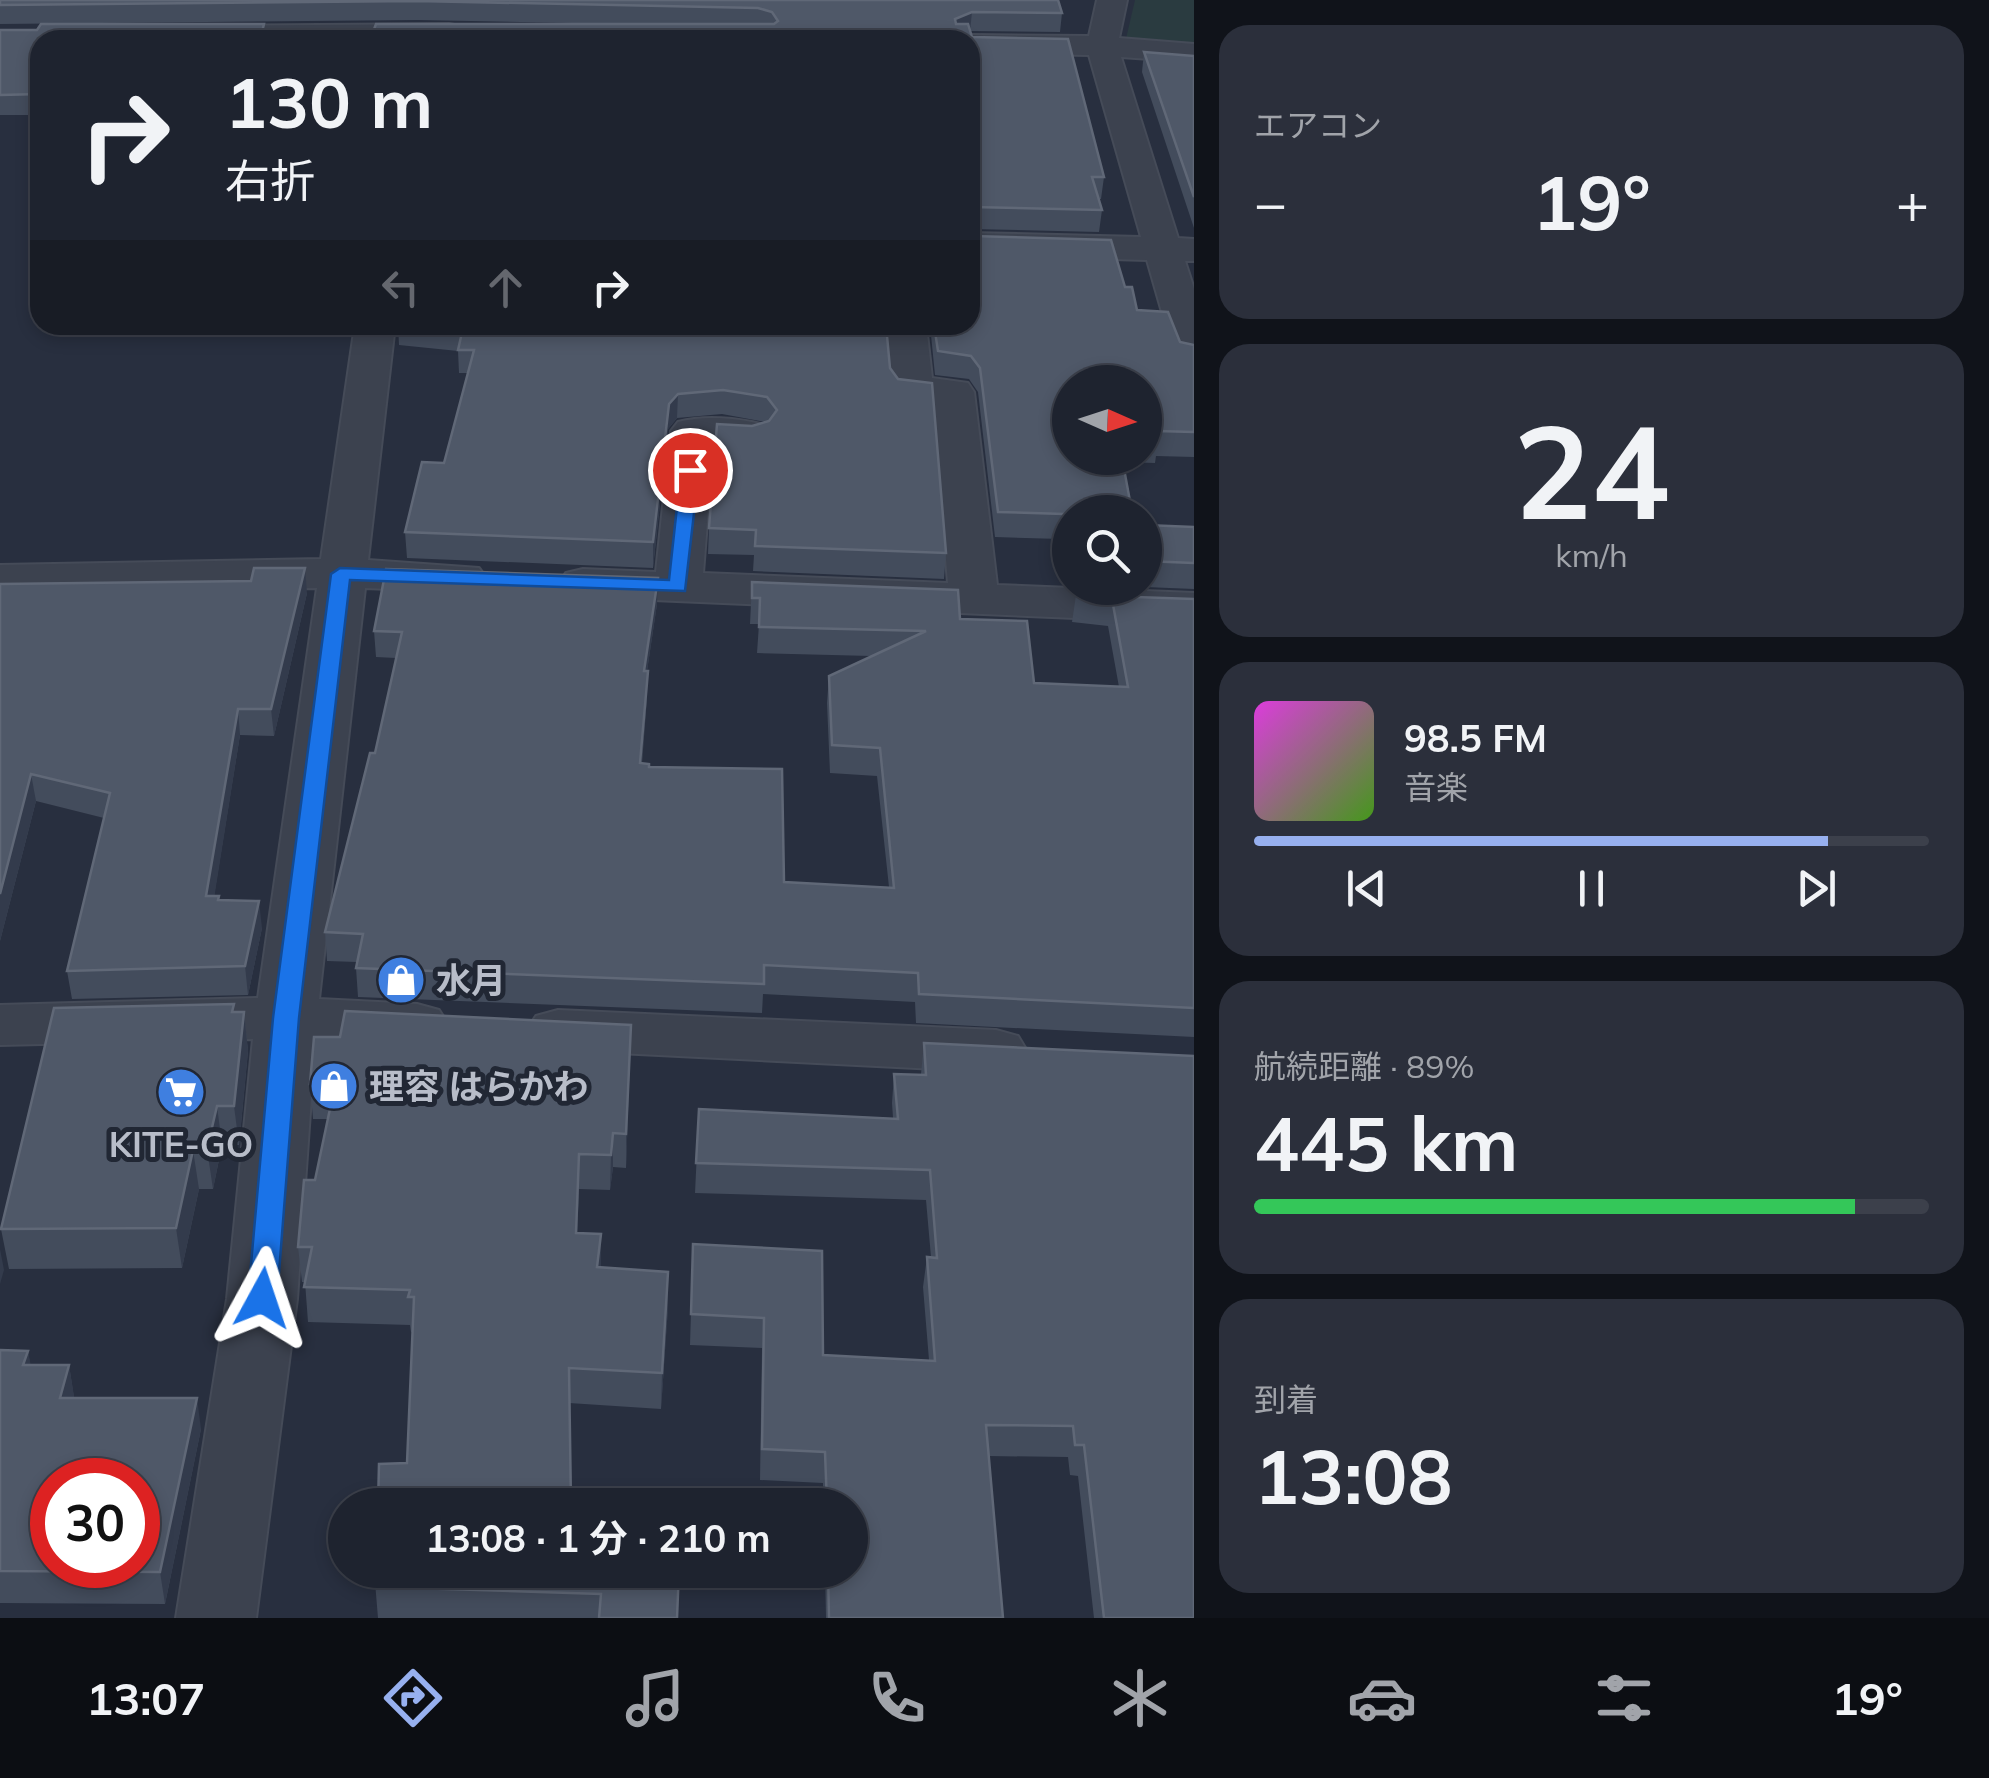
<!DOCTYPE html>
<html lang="ja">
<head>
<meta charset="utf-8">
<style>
  body { margin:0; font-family:Mulish,"Noto Sans JP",sans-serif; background:#2b2f3b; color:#f1f3f6; height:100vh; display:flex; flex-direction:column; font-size:38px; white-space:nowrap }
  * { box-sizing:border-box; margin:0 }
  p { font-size:32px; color:#a1a4aa }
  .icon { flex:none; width:55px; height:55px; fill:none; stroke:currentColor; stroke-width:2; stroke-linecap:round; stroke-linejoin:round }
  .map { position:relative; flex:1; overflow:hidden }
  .drawer { display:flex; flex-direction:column; gap:25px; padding:25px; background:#10131a; width:795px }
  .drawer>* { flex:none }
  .guide { position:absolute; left:30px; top:30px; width:950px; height:305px; border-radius:30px; box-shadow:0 5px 15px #0003,0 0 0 2px #3c404b; background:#1e232f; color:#f1f3f6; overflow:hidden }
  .needle { width:65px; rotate:93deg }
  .tools { position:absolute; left:1052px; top:365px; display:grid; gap:20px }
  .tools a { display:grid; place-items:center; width:110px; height:110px; border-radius:50%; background:#1e232f; box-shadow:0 5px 15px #0003,0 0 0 2px #3c404b; font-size:50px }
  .speed { position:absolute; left:30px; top:1458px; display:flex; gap:20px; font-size:50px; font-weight:700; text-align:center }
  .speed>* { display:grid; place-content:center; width:130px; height:130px; border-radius:50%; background:#1e232f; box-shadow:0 5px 15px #0003,0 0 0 2px #3c404b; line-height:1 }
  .speed .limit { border:15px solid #d22; background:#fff; color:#111 }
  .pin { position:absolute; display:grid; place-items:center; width:85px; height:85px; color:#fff; margin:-42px; border:5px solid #fff; border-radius:50%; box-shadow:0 2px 10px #0007 }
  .me { position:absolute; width:110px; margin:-55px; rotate:5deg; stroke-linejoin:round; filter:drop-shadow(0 0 8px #0008) }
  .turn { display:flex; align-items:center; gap:35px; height:210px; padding:0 30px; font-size:45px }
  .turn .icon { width:130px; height:130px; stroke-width:2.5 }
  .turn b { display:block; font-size:70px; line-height:85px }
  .lanes { display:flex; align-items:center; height:95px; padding:0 30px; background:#0003; justify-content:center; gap:50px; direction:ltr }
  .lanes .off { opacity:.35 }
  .big { font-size:75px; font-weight:700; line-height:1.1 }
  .drawer .widget { flex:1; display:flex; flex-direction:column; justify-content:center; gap:15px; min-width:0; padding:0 35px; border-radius:30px; background:#2b2f3b }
  .drawer .dial { align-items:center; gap:0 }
  .dial b { font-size:130px; line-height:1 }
  .song { display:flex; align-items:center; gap:30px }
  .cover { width:120px; height:120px; border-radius:15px; background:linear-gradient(135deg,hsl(300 70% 55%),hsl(100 70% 35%)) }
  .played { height:10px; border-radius:5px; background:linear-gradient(90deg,#97b0ef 85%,#3c404b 85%) }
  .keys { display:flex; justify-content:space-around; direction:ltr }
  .heat { display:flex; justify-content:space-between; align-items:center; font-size:55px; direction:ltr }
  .charge { height:15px; border-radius:8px; background:linear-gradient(90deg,#34c759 89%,#3c404b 0) }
  .trip { position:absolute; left:328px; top:1488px; width:540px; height:100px; border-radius:50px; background:#1e232f; box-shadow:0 5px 15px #0003,0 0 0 2px #3c404b; font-weight:700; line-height:100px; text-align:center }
  .tabs { display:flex; height:160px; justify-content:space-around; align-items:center; background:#0c0e13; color:#a1a4aa }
  .tabs .icon { width:70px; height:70px }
  .tabs .current { color:#97b0ef }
  .tabs b { font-size:45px; color:#f1f3f6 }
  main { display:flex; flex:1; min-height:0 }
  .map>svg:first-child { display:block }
</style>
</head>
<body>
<main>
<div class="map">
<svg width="1194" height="1618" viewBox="0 0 1194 1618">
  <rect width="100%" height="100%" fill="#282f3f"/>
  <polygon fill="#2a3b40" points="1135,0 1194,0 1194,49 1125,43"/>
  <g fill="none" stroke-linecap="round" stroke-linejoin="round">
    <g stroke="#454b58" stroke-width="4">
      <g id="minor">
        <polygon points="1097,0 1127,0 1119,38 1194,44 1194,62 1121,57 1178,238 1194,239 1194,261 1185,261 1194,289 1194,366 1180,363 1174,354 1147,260 970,255 970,233 1141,237 1089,55 970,53 970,40 957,40 970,35 1089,36"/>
        <polygon points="449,24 460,26 464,33 460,40 178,40 175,35 179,28 190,26"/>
        <polygon points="355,325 395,325 368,560 479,568 486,578 479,588 462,592 365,588 319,999 417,1004 439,1010 448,1024 439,1038 417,1044 315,1040 297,1299 256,1618 176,1618 227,1299 253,1039 0,1045 0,1005 258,998 317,588 0,593 0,565 321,559"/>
        <path d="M886,325H926L932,378L968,383L974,392L997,585L1194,593V623L583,597L566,593L559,583L566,573L583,569L656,572L671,431L678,422C705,415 738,418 765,425L772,434L765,443L750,447L713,445L703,573L948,583L933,404L897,399L891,390Z"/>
        <polygon points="558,1010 996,1030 1018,1036 1027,1051 1018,1066 996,1072 558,1050 536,1044 527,1030 536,1016"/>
      </g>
    </g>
    <use href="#minor" fill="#3c424f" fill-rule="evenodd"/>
  </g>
  <g fill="#434c5c" fill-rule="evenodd">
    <polygon points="0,0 1058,0 1062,13 1060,32 970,31 972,37 1104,177 1101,199 1099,199 1102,210 1099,232 970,229 970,40 621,24 418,20 0,24"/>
    <polygon points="264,24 265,40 40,40 40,115 0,115 0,30"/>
    <polygon points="1144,52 1194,56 1194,228 1142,72"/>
    <path d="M972,236L1125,287L1137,310L1180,342L1194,345V457L1156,456L1155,463L1122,462L1070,512V584H1067L1061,539L995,537L978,392L969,379L935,375L930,325H970ZM1145,382V458H1070Z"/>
    <polygon points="398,325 493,325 703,332 718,328 706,325 886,325 890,368 946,553 944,579 753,571 754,555 708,554 709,528 752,426 766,422 722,414 677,418 668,429 653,568 407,558 405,532 444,463 468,373 459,373 458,351 399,345"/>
    <polygon points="1145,525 1194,527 1194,589 1145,587"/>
    <polygon points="251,581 307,593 274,736 240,735 214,896 262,928 248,995 72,999 67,971 104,818 36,801 0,941 0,584"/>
    <polygon points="752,582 960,619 1034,683 1119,687 1108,626 1072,622 1076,595 1194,599 1194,1037 916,1023 915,1002 763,994 762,1013 358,997 356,968 357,962 327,961 325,932 375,753 396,658 376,657 374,631 657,604 647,671 647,698 642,763 649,767 784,882 889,887 877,776 830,773 827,703 829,676 871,656 757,653 759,624 750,624"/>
    <polygon points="234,1012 244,1012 248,1051 239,1145 222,1145 213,1189 199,1189 182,1268 9,1269 1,1229"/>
    <polygon points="631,1025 626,1168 613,1167 610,1190 579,1189 577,1233 601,1268 668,1307 661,1409 569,1403 407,1463 412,1332 411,1332 410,1325 308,1322 305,1282 302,1282 298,1247 315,1180 328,1119 313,1119 310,1084 340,1037"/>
    <polygon points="924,1043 1194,1618 1094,1618 1078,1476 1070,1475 1068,1457 988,1456 1003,1618 826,1618 825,1570 850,1570 850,1505 823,1505 823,1483 760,1480 762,1348 690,1345 693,1244 823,1355 929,1360 923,1287 927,1257 931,1257 926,1200 695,1193 699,1109 893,1118 892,1103 894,1074 921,1074"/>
    <polygon points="0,1350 28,1351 30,1365 69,1365 74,1398 201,1429 165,1604 0,1603"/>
    <polygon points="679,1570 677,1618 378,1618 375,1582"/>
  </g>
  <g fill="#333b4c">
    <polygon points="972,12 970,31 954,38 955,19"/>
    <polygon points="264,24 265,40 260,40"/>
    <polygon points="678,394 677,418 668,429 653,568 653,542 669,404"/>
    <polygon points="305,568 307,593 274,736 271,709"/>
    <polygon points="658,578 657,604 643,698 644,671"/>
    <polygon points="648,671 647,698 639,791 640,763"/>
    <polygon points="238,709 240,735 210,924 206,896"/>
    <polygon points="31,774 36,801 0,941 0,894"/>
    <polygon points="259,901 262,928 248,995 245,966"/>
    <polygon points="244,1012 248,1051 239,1145 234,1106"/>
    <polygon points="631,1025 630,1059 626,1168 626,1134"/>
    <polygon points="217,1106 222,1145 213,1189 207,1149"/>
    <polygon points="613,1133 613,1167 610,1190 611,1155"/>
    <polygon points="193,1150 199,1189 182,1268 176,1228"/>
    <polygon points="579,1154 579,1189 576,1268 576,1233"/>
    <polygon points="601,1234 601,1269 597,1267"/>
    <polygon points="0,1249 4,1270 0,1284"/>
    <polygon points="668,1272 668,1307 661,1409 662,1373"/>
    <polygon points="28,1351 34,1382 23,1365"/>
    <polygon points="69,1365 74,1396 66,1429 60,1398"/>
    <polygon points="197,1398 201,1429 165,1604 160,1572"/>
  </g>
  <g fill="#4f5868" stroke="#606877" stroke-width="2.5" fill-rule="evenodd">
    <polygon points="0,0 1058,0 1062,13 972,12 955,19 956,24 968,24 972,37 1068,39 1104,177 1092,177 1102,210 972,207 970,209 970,40 370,40 376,24 774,24 778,21 772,12 758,8 417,1 0,5"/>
    <polygon points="41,24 264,24 260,40 40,40 40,94 0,95 0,30 37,30"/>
    <polygon points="1144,52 1194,56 1194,197"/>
    <polygon points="970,234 972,236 1111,240 1125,287 1132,287 1137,310 1168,312 1180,342 1194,345 1194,432 1157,431 1158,439 1145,438 1145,382 1070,382 1070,458 1122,458 1132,512 1070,512 1070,554 1064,514 998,512 980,368 971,356 938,351 934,325 970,325"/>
    <polygon points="433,325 493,325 703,332 720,328 721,325 886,325 890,368 898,379 932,383 946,553 755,546 756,530 709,528 717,424 752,426 769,421 777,410 767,397 723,390 678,394 669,404 653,542 405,532 422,462 444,463 474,350 458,350 463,328"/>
    <polygon points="1145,525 1194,527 1194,563 1145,561"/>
    <polygon points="254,568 305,568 271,709 238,709 206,896 219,896 218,900 259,901 245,966 67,971 110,793 31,774 0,894 0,584 251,581"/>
    <polygon points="386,569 658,578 644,671 648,671 640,763 649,764 649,767 782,769 784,882 894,888 880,748 832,745 829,676 926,631 759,627 760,598 752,598 752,582 958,590 960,619 1027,621 1034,683 1128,687 1112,599 1076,595 1194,599 1194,1008 919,994 918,973 764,965 764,984 356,968 363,934 325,932 370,753 375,753 402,632 374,631"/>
    <polygon points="234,1004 232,1012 244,1012 234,1106 217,1106 207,1149 193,1150 176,1228 1,1229 54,1008"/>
    <polygon points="345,1011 631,1025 626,1134 613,1133 611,1155 579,1154 576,1233 601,1234 597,1267 668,1272 662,1373 569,1368 571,1505 378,1505 379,1464 407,1463 414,1297 408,1297 410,1290 304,1287 312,1247 298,1247 304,1180 315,1180 335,1085 310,1084 314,1037 340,1037"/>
    <polygon points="924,1043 1194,1056 1194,1618 1104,1618 1084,1445 1075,1445 1073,1426 986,1425 1003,1618 829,1618 828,1570 850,1570 850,1505 827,1505 825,1452 762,1449 764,1318 691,1314 693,1244 822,1251 823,1355 935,1361 927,1257 937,1258 930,1170 696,1163 699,1109 898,1119 894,1074 926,1075"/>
    <path d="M0,1350L28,1351L23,1365H69L60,1398H197L160,1572L0,1571ZM52,1480H138V1565H52Z"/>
    <polygon points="376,1570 679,1570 677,1618 599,1618 601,1594 414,1588 414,1584 375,1582"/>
  </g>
  <polygon fill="#1a73e8" stroke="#114b97" stroke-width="2.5" points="690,465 699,470 685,591 350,580 299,1018 277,1298 273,1306 262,1309 252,1306 248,1298 273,1018 331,574 340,568 669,580 681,470"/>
  <defs>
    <g id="shop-disc" transform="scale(2.5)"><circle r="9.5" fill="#3f7fe0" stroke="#212734"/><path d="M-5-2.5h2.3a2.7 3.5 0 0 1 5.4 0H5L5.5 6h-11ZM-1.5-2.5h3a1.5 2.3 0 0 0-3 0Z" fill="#fff"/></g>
    <g id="supermarket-disc" transform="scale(2.5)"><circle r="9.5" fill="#3f7fe0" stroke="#212734"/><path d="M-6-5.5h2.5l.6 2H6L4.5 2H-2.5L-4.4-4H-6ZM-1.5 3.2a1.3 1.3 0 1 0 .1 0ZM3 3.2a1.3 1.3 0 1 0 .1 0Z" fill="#fff"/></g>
  </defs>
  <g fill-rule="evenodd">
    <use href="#shop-disc" x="401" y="980"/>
    <use href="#shop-disc" x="334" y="1086"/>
    <use href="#supermarket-disc" x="181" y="1092"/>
  </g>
  <g text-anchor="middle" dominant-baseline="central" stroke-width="10" stroke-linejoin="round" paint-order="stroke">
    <g font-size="35" font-weight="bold" fill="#b8bdc9" stroke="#212734" text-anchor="start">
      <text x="436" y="980">水月</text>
      <text x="369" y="1086">理容 はらかわ</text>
      <text x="181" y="1144" text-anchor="middle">KITE-GO</text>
    </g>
  </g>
</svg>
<div class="tools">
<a><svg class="needle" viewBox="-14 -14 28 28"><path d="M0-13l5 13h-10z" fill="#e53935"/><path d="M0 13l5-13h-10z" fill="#a1a4aa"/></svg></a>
<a><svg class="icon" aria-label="search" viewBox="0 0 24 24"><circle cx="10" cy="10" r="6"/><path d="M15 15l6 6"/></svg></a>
</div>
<div class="speed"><div class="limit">30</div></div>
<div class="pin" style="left:690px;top:470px;background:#d93025"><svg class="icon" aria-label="arrive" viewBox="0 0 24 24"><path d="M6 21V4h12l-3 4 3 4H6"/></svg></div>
<svg class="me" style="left:262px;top:1298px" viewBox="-20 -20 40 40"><path d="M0-17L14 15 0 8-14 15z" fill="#1a73e8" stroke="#fff" stroke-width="4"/></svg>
<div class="trip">13:08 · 1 分 · 210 m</div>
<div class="guide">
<div class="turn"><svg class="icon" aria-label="right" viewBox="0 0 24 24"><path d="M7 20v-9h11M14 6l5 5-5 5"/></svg><div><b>130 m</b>右折</div></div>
<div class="lanes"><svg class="icon off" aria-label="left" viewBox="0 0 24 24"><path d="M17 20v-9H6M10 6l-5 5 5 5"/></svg><svg class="icon off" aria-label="ahead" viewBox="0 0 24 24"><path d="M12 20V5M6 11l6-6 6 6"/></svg><svg class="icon" aria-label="right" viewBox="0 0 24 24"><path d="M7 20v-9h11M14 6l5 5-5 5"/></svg></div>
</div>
</div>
<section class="drawer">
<div class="widget"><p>エアコン</p>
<div class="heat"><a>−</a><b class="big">19°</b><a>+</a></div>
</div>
<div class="widget dial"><b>24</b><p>km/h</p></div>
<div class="widget">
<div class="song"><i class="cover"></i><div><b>98.5 FM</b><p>音楽</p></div></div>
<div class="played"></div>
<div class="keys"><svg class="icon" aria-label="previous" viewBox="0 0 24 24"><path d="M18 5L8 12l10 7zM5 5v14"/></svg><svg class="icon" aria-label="pause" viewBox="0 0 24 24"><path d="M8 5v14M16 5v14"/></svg><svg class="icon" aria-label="next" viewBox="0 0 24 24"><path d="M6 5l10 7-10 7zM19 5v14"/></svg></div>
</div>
<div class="widget"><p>航続距離 · 89%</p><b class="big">445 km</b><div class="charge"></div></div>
<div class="widget"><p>到着</p><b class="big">13:08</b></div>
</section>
</main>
<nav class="tabs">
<b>13:07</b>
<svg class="icon current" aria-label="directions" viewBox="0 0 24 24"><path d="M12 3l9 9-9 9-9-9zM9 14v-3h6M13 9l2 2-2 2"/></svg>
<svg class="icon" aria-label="music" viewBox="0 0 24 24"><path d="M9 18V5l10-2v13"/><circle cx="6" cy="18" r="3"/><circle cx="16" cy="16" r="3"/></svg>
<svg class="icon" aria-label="phone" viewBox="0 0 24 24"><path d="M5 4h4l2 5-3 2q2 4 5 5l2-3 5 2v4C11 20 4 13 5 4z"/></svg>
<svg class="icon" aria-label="climate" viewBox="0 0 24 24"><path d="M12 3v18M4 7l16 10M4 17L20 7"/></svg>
<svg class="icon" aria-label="car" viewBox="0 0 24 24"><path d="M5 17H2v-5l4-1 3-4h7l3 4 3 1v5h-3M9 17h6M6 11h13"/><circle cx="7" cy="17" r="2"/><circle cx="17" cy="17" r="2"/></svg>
<svg class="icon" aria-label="filters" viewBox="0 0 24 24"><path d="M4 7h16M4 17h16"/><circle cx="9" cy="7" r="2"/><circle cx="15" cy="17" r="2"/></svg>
<b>19°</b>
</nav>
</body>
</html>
